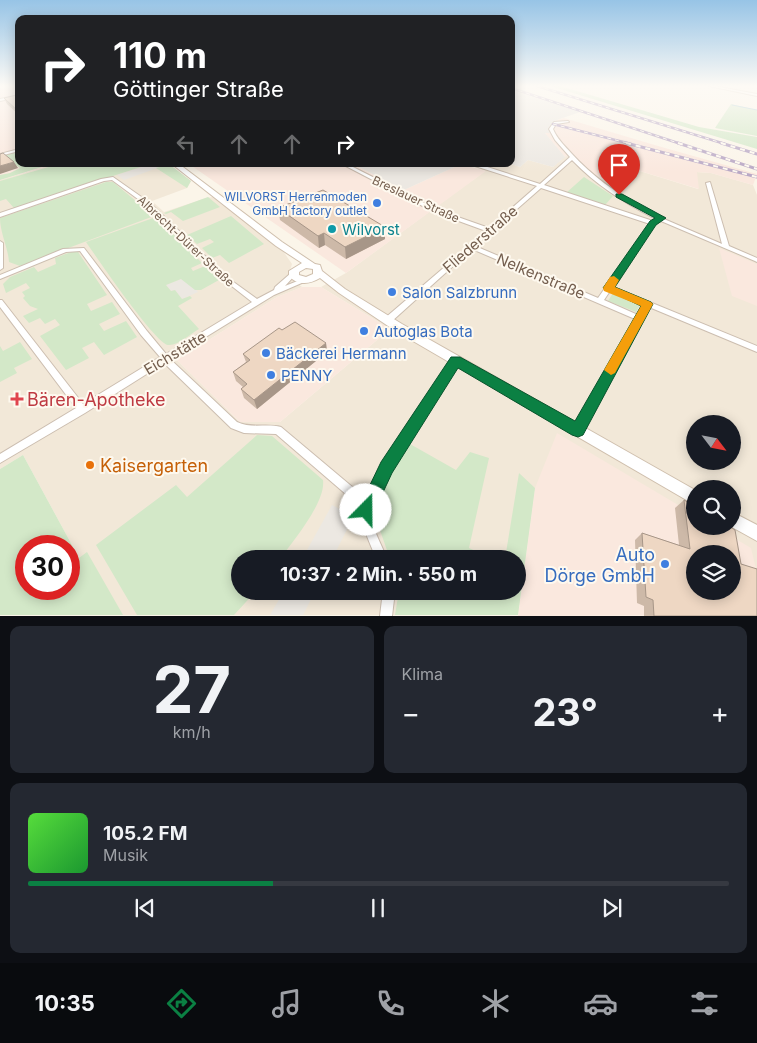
<!DOCTYPE html>
<html lang="de">
<head>
<meta charset="utf-8">
<style>
  body { margin:0; font-family:Inter,sans-serif; background:#242831; color:#f1f3f6; height:100vh; display:flex; flex-direction:column; font-size:19px; white-space:nowrap }
  * { box-sizing:border-box; margin:0 }
  p { font-size:16px; color:#9ea1a6 }
  .icon { flex:none; width:28px; height:28px; fill:none; stroke:currentColor; stroke-width:2; stroke-linecap:round; stroke-linejoin:round }
  .map { position:relative; height:616px; overflow:hidden }
  .panel { display:flex; flex-direction:column; gap:10px; padding:10px; background:#0d0f14; flex:1 }
  .panel>* { flex:none }
  .banner { position:absolute; left:15px; top:15px; width:500px; height:152px; border-radius:10px; box-shadow:0 2px 12px #0003; background:#202124; color:#fff; overflow:hidden }
  .needle { width:32px; rotate:122deg }
  .buttons { position:absolute; left:686px; top:415px; display:grid; gap:10px }
  .buttons a { display:grid; place-items:center; width:55px; height:55px; border-radius:50%; background:#171b24; box-shadow:0 2px 12px #0003; font-size:25px }
  .speed { position:absolute; left:15px; top:535px; display:flex; gap:10px; font-size:25px; font-weight:700; text-align:center }
  .speed>* { display:grid; place-content:center; width:65px; height:65px; border-radius:50%; background:#171b24; box-shadow:0 2px 12px #0003; line-height:1 }
  .speed .limit { border:8px solid #d22; background:#fff; color:#111 }
  .pin { position:absolute; display:grid; place-items:center; width:42px; height:42px; color:#fff; margin:-51px -21px; border-radius:50% 50% 50% 0; rotate:-45deg; box-shadow:0 0 5px #0007 }
  .pin .icon { rotate:45deg }
  .me { position:absolute; width:55px; margin:-28px; rotate:22deg; stroke-linejoin:round; filter:drop-shadow(0 0 4px #0008) }
  .turn { display:flex; align-items:center; gap:18px; height:105px; padding:0 15px; font-size:22px }
  .turn .icon { width:65px; height:65px; stroke-width:2.5 }
  .turn b { display:block; font-size:35px; line-height:42px }
  .lanes { display:flex; align-items:center; height:48px; padding:0 15px; background:#0003; justify-content:center; gap:25px; direction:ltr }
  .lanes .off { opacity:.35 }
  .big { font-size:38px; font-weight:700; line-height:1.1 }
  .panel .card { flex:1; display:flex; flex-direction:column; justify-content:center; gap:8px; min-width:0; padding:0 18px; border-radius:10px; background:#242831 }
  .panel .dial { align-items:center; gap:0 }
  .dial b { font-size:65px; line-height:1 }
  .song { display:flex; align-items:center; gap:15px }
  .cover { width:60px; height:60px; border-radius:8px; background:linear-gradient(135deg,hsl(110 70% 55%),hsl(130 70% 35%)) }
  .played { height:5px; border-radius:2px; background:linear-gradient(90deg,#0b8043 35%,#363941 35%) }
  .keys { display:flex; justify-content:space-around; direction:ltr }
  .heat { display:flex; justify-content:space-between; align-items:center; font-size:28px; direction:ltr }
  .panel .tiles { flex:1; display:grid; gap:10px; grid-template-columns:1fr 1fr }
  .card:last-child { grid-column:span 2 }
  .trip { position:absolute; left:231px; top:550px; width:295px; height:50px; border-radius:25px; background:#171b24; box-shadow:0 2px 12px #0003; font-weight:700; line-height:50px; text-align:center }
  .dock { display:flex; height:80px; justify-content:space-around; align-items:center; background:#090b0e; color:#9ea1a6 }
  .dock .icon { width:35px; height:35px }
  .dock .current { color:#0b8043 }
  .dock b { font-size:22px; color:#f1f3f6 }
  .map>svg:first-child { display:block }
</style>
</head>
<body>
<div class="map">
<svg width="757" height="616" viewBox="0 0 757 616">
  <rect width="100%" height="100%" fill="#fbf5e9"/>
  <path fill="#f2e8d8" fill-rule="evenodd" d="M568,154L617,164L698,189L696,172L711,173L753,185L757,195V573L714,526H732V489H695V515L535,488L518,615H110L23,455L0,469V180L53,164H168L191,181L187,188L152,201L164,212L206,198L213,197L283,251L292,264L288,276L302,287L277,297L177,360L240,422H280L390,329L321,287L346,273L485,171L467,164H511L520,167L528,160L553,167ZM695,424H732V461H695ZM240,559H518V591H240Z"/>
  <g fill="#fae8de" fill-rule="evenodd">
    <polygon points="0,86 19,86 19,164 53,164 0,180"/>
    <polygon points="564,118 658,146 757,174 753,185 711,173 697,172 699,189 617,164 603,180 568,155 565,157 545,133 554,121"/>
    <polygon points="189,164 353,164 404,190 461,164 486,171 346,273"/>
    <polygon points="719,248 757,264 757,306 732,296"/>
    <polygon points="302,287 321,287 390,329 280,422 240,422 177,360 277,297"/>
    <path d="M557,433L695,515V526H714L751,548L757,573V615L518,616L535,488ZM695,554H732V591H695Z"/>
  </g>
  <g fill="#ece8e2">
    <polygon points="514,91 580,112 554,121 548,129 550,133 545,133 565,157 553,167 528,160 520,167 511,164 511,92"/>
    <polygon points="150,164 163,166 124,180 117,175"/>
    <polygon points="353,164 461,164 404,190"/>
    <polygon points="181,279 190,283 198,292 182,299 175,290 171,291 166,285"/>
    <polygon points="332,505 354,516 332,559 302,559"/>
    <polygon points="284,591 315,591 303,615 270,615"/>
  </g>
  <g fill="#d3e8c8" fill-rule="evenodd">
    <polygon points="550,86 560,86 699,127 757,137 757,149"/>
    <polygon points="731,104 757,110 757,136 715,128"/>
    <polygon points="19,151 19,164 43,164 45,166 0,180 0,175 10,173 20,168 3,156"/>
    <polygon points="59,164 150,164 14,208 6,199 0,201 0,181"/>
    <polygon points="160,164 169,164 191,181 187,188 156,168 163,166"/>
    <polygon points="584,177 613,196 605,205 566,193"/>
    <path d="M106,182H113L154,216L20,266L9,262C8,247 0,233 0,218Z"/>
    <polygon points="208,197 220,207 183,221 171,212 166,214 164,213"/>
    <polygon points="231,216 264,244 229,263 220,255 212,258 202,248 214,242 210,239 197,244 187,235"/>
    <path d="M156,217L202,263L191,268L193,271L205,266L219,280L201,290H195L181,279L166,285L171,291L175,290L182,299L190,296L192,298L178,306L199,329C190,334 178,346 168,345C155,343 97,258 86,242Z"/>
    <polygon points="71,252 78,252 107,295 87,304 91,311 112,302 120,314 99,324 104,331 126,321 137,337 104,355 94,342 82,348 89,358 66,370 40,336 60,325 55,319 45,324 40,318 29,323 23,316 38,309 30,306 23,298 25,296 22,292 30,288 26,283 6,293 3,284 10,277 34,267 38,272 56,264 55,258"/>
    <polygon points="613,293 640,305 636,312 608,301"/>
    <polygon points="20,342 32,359 14,368 17,373 0,382 0,346 3,351"/>
    <path d="M257,435L272,436L323,480C326,502 293,541 280,559H240V591H256L234,615H137L96,545L176,485L187,497Z"/>
    <polygon points="410,444 456,470 470,452 489,458 469,548 482,554 481,559 390,559 373,510 380,492"/>
    <path d="M23,455L79,558L87,552L123,615H0V469ZM69,546V589H26V546Z"/>
    <polygon points="519,473 535,488 518,615 395,615 399,591 518,591 518,559 505,559"/>
  </g>
  <g fill="none" stroke-linecap="round" stroke-linejoin="round">
    <polyline stroke="#a6cad4" stroke-width="1" points="732,105 757,110"/>
    <g stroke="#ccbeb0" stroke-width="2">
      <g id="street">
        <polygon points="709,86 714,86 757,94 757,96"/>
        <polygon points="19,95 19,97 0,101 0,99"/>
        <path d="M568,121L569,122L556,124L553,129C557,139 565,146 572,154C592,176 616,193 643,208C649,211 657,217 664,217V219L722,244L706,183L710,182L729,246L757,258V262L755,261L661,221L655,224L613,287L757,346V352L649,307L580,433L577,434L574,433L573,430L574,427L635,319L472,249L391,322H385L384,320L385,318L468,247V245L470,244L486,231L434,212L342,164H347L438,210L489,228L537,186L472,165V164H478L540,184L570,157L555,140L549,129L554,122ZM572,160C596,185 626,204 656,219L653,221L544,185ZM541,188L650,224L598,298L475,246ZM610,291L643,305L638,315L604,300Z"/>
        <polygon points="19,149 19,151 0,156 0,154"/>
        <path d="M113,177L150,203L228,278L257,299L274,290L275,287L291,273L293,272L296,274L285,286L300,280H304L305,281L304,282L274,295L170,359L237,422C251,429 267,423 281,427L356,490L366,494C390,446 422,402 453,358L456,357L459,358L460,360L459,362C434,398 409,434 388,473C381,484 372,498 371,511C370,526 382,545 387,559H376C370,541 358,523 363,503L348,496L276,434L244,433L231,428L164,363L85,413L0,463V454L76,408L0,307V300H2L83,404L160,357L141,335L80,251L66,252L0,279V275L63,249L84,248L147,331L166,354L252,302L224,280L146,205L112,180L104,181L0,217V213L101,179Z"/>
        <polygon points="0,241 3,243 3,268 0,270"/>
        <polygon points="383,591 395,591 392,616 380,616"/>
      </g>
    </g>
    <g stroke="#cfbfad" stroke-width="2">
      <g id="secondary">
        <path d="M172,164H179L282,242L315,264L320,265L322,271L345,289L402,324L695,490V505L394,330L339,293L320,278C310,284 298,286 289,276V271L302,263L276,246ZM306,268L313,269V274L306,277L299,275V272Z"/>
        <polygon points="732,512 757,525 757,541 730,526 732,526"/>
      </g>
    </g>
    <use href="#street" fill="#fff" fill-rule="evenodd"/>
    <use href="#secondary" fill="#fff" fill-rule="evenodd"/>
    <g stroke="#b9a8c5" stroke-width="2.5">
      <g id="rail-far1">
        <polyline points="537,86 725,144"/>
        <polyline points="511,88 681,144"/>
        <polyline points="553,124 631,144"/>
      </g>
    </g>
    <g stroke="#b9a8c5" stroke-width="3">
      <g id="rail">
        <polyline points="626,143 757,177"/>
        <polyline points="678,143 757,169"/>
        <polyline points="721,143 757,154"/>
      </g>
    </g>
    <use href="#rail-far1" stroke="#fef9ef" stroke-width="1" stroke-dasharray="4" stroke-linecap="butt"/>
    <use href="#rail" stroke="#fef9ef" stroke-width="2" stroke-dasharray="5" stroke-linecap="butt"/>
  </g>
  <g fill="#cdb9a8">
    <polygon points="19,97 19,115 7,104 4,98"/>
    <polygon points="278,208 385,239 346,259 325,245 319,248 280,220"/>
    <polygon points="282,330 326,343 327,352 257,409 244,398 241,389 243,387 236,381 233,372 246,362 243,354"/>
    <polygon points="684,500 741,564 757,616 644,616 644,606 637,603 635,540 642,533 679,545 675,508"/>
  </g>
  <g fill="#a79688">
    <polygon points="14,162 18,168 0,174 0,166"/>
    <polygon points="385,227 385,239 346,259 345,247"/>
    <polygon points="324,233 325,245 319,248 318,236"/>
    <polygon points="326,343 327,352 257,409 254,400"/>
  </g>
  <g fill="#eed7c3" stroke="#a79688" fill-rule="evenodd">
    <polygon points="17,95 19,97 19,112 4,98"/>
    <polygon points="3,153 14,162 0,166 0,154"/>
    <polygon points="323,190 385,227 345,247 324,233 318,236 278,208"/>
    <polygon points="295,322 326,343 254,400 241,389 247,384 233,372 250,360 243,354 279,328 282,330"/>
    <path d="M684,500L695,506V526H729L735,530L741,564L757,569V616H654L653,600L646,597L642,533L690,549ZM695,554H732V591H695Z"/>
  </g>
  <linearGradient id="sky" x2="0" y2="1"><stop stop-color="#97c4e6"/><stop offset="0.5" stop-color="#fdfaf5"/><stop offset="1" stop-color="#fdfaf5" stop-opacity="0"/></linearGradient>
  <rect width="757" height="172" fill="url(#sky)"/>
  <polygon fill="#0b8043" stroke="#07532c" points="616,194 622,194 666,218 656,225 615,287 651,302 653,304 583,435 578,437 572,435 458,368 392,473 372,516 366,518 360,516 358,510 381,462 451,357 460,357 575,421 641,306 603,288 650,221 655,218 616,197"/>
  <polygon fill="#f59e0b" points="614,276 619,280 615,287 651,302 653,304 615,373 611,375 604,370 641,306 604,291 603,288 610,277"/>
  <g fill="#3f7fe0" stroke="#fef9ef" stroke-width="2">
    <circle cx="377" cy="203" r="5"/>
    <circle cx="392" cy="292" r="5"/>
    <circle cx="364" cy="331" r="5"/>
    <circle cx="266" cy="353" r="5"/>
    <circle cx="271" cy="375" r="5"/>
    <circle cx="665" cy="564" r="5"/>
  </g>
  <circle fill="#0f9aa8" stroke="#fef9ef" stroke-width="2" cx="332" cy="229" r="5"/>
  <path fill="#e0444e" stroke="#fef9ef" stroke-width="2" d="M14.5 391.5h5v5h5v5h-5v5h-5v-5h-5v-5h5z"/>
  <circle fill="#e8710a" stroke="#fef9ef" stroke-width="2" cx="90" cy="465" r="5"/>
  <g text-anchor="middle" dominant-baseline="central" stroke-width="4" stroke-linejoin="round" paint-order="stroke">
    <g font-size="12" fill="#366cbe" stroke="#fef9ef" text-anchor="end">
      <text x="367" y="196">WILVORST Herrenmoden<tspan x="367" dy="14">GmbH factory outlet</tspan></text>
    </g>
    <g font-size="12" fill="#745e4e" stroke="#fef9ef">
      <text transform="translate(416 199) rotate(25)">Breslauer Straße</text>
      <text transform="translate(186 241) rotate(43)">Albrecht-Dürer-Straße</text>
    </g>
    <g font-size="15" fill="#0d838f" stroke="#fef9ef" text-anchor="start">
      <text x="342" y="229">Wilvorst</text>
    </g>
    <g font-size="15" fill="#745e4e" stroke="#fef9ef">
      <text transform="translate(480 239) rotate(-41)">Fliederstraße</text>
      <text transform="translate(541 276) rotate(23)">Nelkenstraße</text>
      <text transform="translate(175 353) rotate(-31)">Eichstätte</text>
    </g>
    <g font-size="15" fill="#366cbe" stroke="#fef9ef" text-anchor="start">
      <text x="402" y="292">Salon Salzbrunn</text>
      <text x="374" y="331">Autoglas Bota</text>
      <text x="276" y="353">Bäckerei Hermann</text>
      <text x="281" y="375">PENNY</text>
    </g>
    <g font-size="18" fill="#be3a42" stroke="#fef9ef" text-anchor="start">
      <text x="27" y="399">Bären-Apotheke</text>
    </g>
    <g font-size="18" fill="#c56008" stroke="#fef9ef" text-anchor="start">
      <text x="100" y="465">Kaisergarten</text>
    </g>
    <g font-size="18" fill="#366cbe" stroke="#fef9ef" text-anchor="end">
      <text x="655" y="554">Auto<tspan x="655" dy="21">Dörge GmbH</tspan></text>
    </g>
  </g>
</svg>
<div class="buttons">
<a><svg class="needle" viewBox="-14 -14 28 28"><path d="M0-13l5 13h-10z" fill="#e53935"/><path d="M0 13l5-13h-10z" fill="#9ea1a6"/></svg></a>
<a><svg class="icon" aria-label="search" viewBox="0 0 24 24"><circle cx="10" cy="10" r="6"/><path d="M15 15l6 6"/></svg></a>
<a><svg class="icon" aria-label="layers" viewBox="0 0 24 24"><path d="M12 4l9 5-9 5-9-5zM3 14l9 5 9-5"/></svg></a>
</div>
<div class="speed"><div class="limit">30</div></div>
<div class="pin" style="left:619px;top:195px;background:#d93025"><svg class="icon" aria-label="arrive" viewBox="0 0 24 24"><path d="M6 21V4h12l-3 4 3 4H6"/></svg></div>
<svg class="me" style="left:366px;top:510px" viewBox="-20 -20 40 40"><circle r="19" fill="#fff"/><path d="M0-13L10 11 0 6-10 11z" fill="#0b8043"/></svg>
<div class="trip">10:37 · 2 Min. · 550 m</div>
<div class="banner">
<div class="turn"><svg class="icon" aria-label="right" viewBox="0 0 24 24"><path d="M7 20v-9h11M14 6l5 5-5 5"/></svg><div><b>110 m</b>Göttinger Straße</div></div>
<div class="lanes"><svg class="icon off" aria-label="left" viewBox="0 0 24 24"><path d="M17 20v-9H6M10 6l-5 5 5 5"/></svg><svg class="icon off" aria-label="ahead" viewBox="0 0 24 24"><path d="M12 20V5M6 11l6-6 6 6"/></svg><svg class="icon off" aria-label="ahead" viewBox="0 0 24 24"><path d="M12 20V5M6 11l6-6 6 6"/></svg><svg class="icon" aria-label="right" viewBox="0 0 24 24"><path d="M7 20v-9h11M14 6l5 5-5 5"/></svg></div>
</div>
</div>
<section class="panel">
<div class="tiles">
<div class="card dial"><b>27</b><p>km/h</p></div>
<div class="card"><p>Klima</p>
<div class="heat"><a>−</a><b class="big">23°</b><a>+</a></div>
</div>
<div class="card">
<div class="song"><i class="cover"></i><div><b>105.2 FM</b><p>Musik</p></div></div>
<div class="played"></div>
<div class="keys"><svg class="icon" aria-label="previous" viewBox="0 0 24 24"><path d="M18 5L8 12l10 7zM5 5v14"/></svg><svg class="icon" aria-label="pause" viewBox="0 0 24 24"><path d="M8 5v14M16 5v14"/></svg><svg class="icon" aria-label="next" viewBox="0 0 24 24"><path d="M6 5l10 7-10 7zM19 5v14"/></svg></div>
</div>
</div>
</section>
<nav class="dock">
<b>10:35</b>
<svg class="icon current" aria-label="directions" viewBox="0 0 24 24"><path d="M12 3l9 9-9 9-9-9zM9 14v-3h6M13 9l2 2-2 2"/></svg>
<svg class="icon" aria-label="music" viewBox="0 0 24 24"><path d="M9 18V5l10-2v13"/><circle cx="6" cy="18" r="3"/><circle cx="16" cy="16" r="3"/></svg>
<svg class="icon" aria-label="phone" viewBox="0 0 24 24"><path d="M5 4h4l2 5-3 2q2 4 5 5l2-3 5 2v4C11 20 4 13 5 4z"/></svg>
<svg class="icon" aria-label="climate" viewBox="0 0 24 24"><path d="M12 3v18M4 7l16 10M4 17L20 7"/></svg>
<svg class="icon" aria-label="car" viewBox="0 0 24 24"><path d="M5 17H2v-5l4-1 3-4h7l3 4 3 1v5h-3M9 17h6M6 11h13"/><circle cx="7" cy="17" r="2"/><circle cx="17" cy="17" r="2"/></svg>
<svg class="icon" aria-label="filters" viewBox="0 0 24 24"><path d="M4 7h16M4 17h16"/><circle cx="9" cy="7" r="2"/><circle cx="15" cy="17" r="2"/></svg>
</nav>
</body>
</html>
